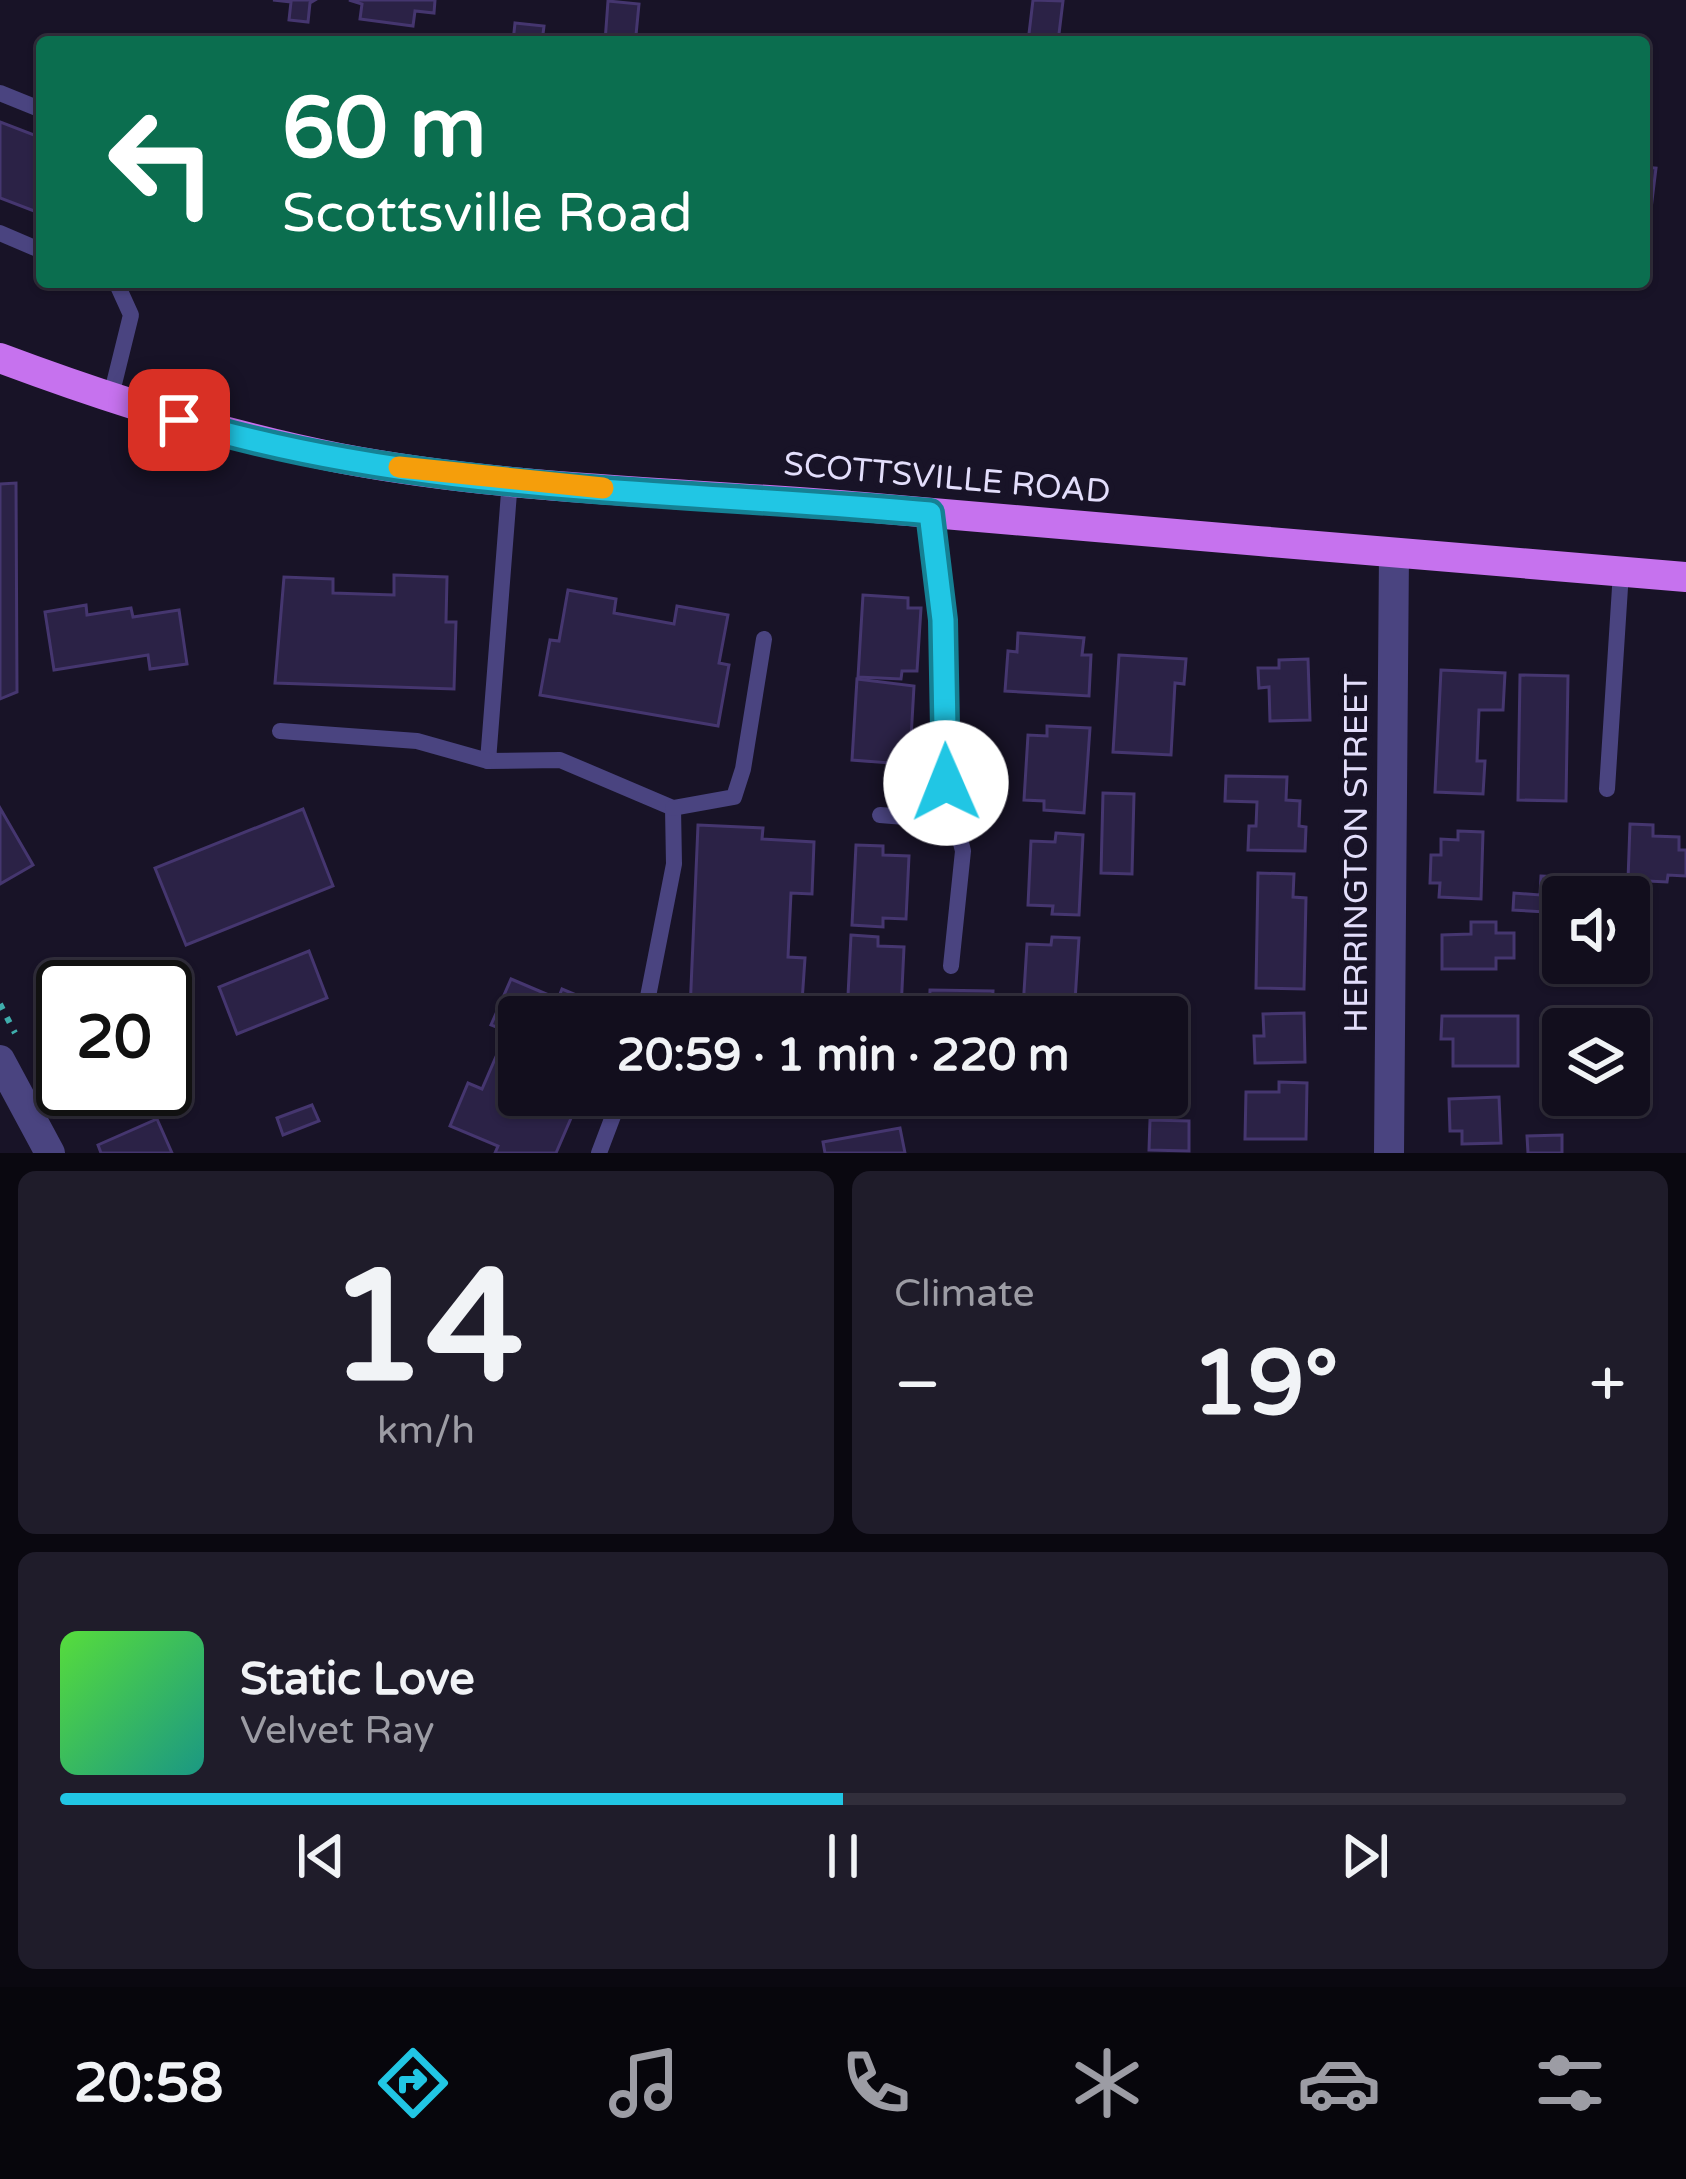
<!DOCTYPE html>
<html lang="en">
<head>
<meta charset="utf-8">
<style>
  body { margin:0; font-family:"Varela Round",sans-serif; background:#1f1c2a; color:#f1f3f6; height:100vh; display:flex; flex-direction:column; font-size:45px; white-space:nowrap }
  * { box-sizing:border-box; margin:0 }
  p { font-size:39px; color:#9c9ca4 }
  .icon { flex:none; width:66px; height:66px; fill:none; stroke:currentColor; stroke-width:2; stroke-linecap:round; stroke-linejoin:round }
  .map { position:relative; height:1153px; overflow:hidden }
  .details { display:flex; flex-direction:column; gap:18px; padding:18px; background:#0a0810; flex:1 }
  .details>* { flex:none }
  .banner { position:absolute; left:36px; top:36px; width:1614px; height:252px; border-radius:12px; box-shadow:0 3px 9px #0004,0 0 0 3px #312e3b; background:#0b6e4f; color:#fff; overflow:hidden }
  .tools { position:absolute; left:1542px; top:876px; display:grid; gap:24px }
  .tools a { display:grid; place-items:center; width:108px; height:108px; border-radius:12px; background:#120e1d; box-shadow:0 3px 9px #0004,0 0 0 3px #312e3b; font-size:60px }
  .speed { position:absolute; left:36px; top:960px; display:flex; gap:24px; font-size:60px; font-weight:700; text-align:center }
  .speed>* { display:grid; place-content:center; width:156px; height:156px; border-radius:50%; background:#120e1d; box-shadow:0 3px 9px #0004,0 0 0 3px #312e3b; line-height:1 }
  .speed .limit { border:6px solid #111; border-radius:18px; background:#fff; color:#111 }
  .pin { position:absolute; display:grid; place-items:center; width:102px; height:102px; color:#fff; margin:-51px; border-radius:24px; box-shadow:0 6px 18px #0006 }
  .me { position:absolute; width:132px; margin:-66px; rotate:359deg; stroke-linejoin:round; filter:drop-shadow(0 0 9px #0008) }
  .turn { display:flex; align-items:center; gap:42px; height:252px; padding:0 48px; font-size:54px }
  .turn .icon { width:156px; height:156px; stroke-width:2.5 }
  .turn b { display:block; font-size:84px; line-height:102px }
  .big { font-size:90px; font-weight:700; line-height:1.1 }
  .details .card { flex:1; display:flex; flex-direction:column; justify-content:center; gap:18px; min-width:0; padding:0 42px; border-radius:18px; background:#1f1c2a }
  .details .dial { align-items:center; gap:0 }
  .dial b { font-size:156px; line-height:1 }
  .song { display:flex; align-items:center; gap:36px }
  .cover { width:144px; height:144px; border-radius:18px; background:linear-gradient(135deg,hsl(110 70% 55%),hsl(170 70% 35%)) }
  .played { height:12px; border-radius:6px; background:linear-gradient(90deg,#21c6e4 50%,#312e3b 50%) }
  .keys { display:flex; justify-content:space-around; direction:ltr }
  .heat { display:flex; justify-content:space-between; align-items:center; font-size:66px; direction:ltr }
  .details .tiles { flex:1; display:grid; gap:18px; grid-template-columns:1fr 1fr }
  .card:last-child { grid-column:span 2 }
  .trip { position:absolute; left:498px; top:996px; width:690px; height:120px; border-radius:12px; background:#120e1d; box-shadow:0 3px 9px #0004,0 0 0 3px #312e3b; font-weight:700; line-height:120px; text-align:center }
  .dock { display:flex; height:192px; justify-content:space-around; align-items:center; background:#07060c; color:#9c9ca4 }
  .dock .icon { width:84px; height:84px }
  .dock .on { color:#21c6e4 }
  .dock b { font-size:54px; color:#f1f3f6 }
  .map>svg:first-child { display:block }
</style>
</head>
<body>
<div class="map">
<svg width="1686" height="1153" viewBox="0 0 1686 1153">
  <rect width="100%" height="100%" fill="#181327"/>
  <g fill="#2b2246" stroke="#45366f" stroke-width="3">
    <polygon points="273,0 315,0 310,3 308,22 289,20 291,2"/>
    <polygon points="349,0 435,0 434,13 415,11 413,26 360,19 362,4"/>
    <polygon points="1033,0 1063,1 1058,42 1028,42"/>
    <polygon points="608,1 639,4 636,35 631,35 630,42 605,42"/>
    <polygon points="515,23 544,26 542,42 513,42"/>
    <polygon points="0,122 42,138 42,214 0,198"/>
    <polygon points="1644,167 1656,168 1646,250 1644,250"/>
    <polygon points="16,483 17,692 0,699 0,484"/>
    <polygon points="394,575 447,577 446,622 456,622 454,689 275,683 284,577 333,579 333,593 394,595"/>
    <polygon points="568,590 616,599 614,613 674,624 677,606 728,615 719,663 729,665 718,726 540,695 550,640 559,641"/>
    <polygon points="863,595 908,598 908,608 921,608 917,671 902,671 901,679 858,677"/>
    <polygon points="86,605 87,615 131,608 133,617 179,610 187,664 150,669 148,655 54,670 45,612"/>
    <polygon points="1018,633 1084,638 1082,655 1091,655 1089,696 1005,691 1008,651 1017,652"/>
    <polygon points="1119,655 1186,659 1184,684 1175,683 1171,755 1113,752"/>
    <polygon points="1308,659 1310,720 1270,721 1269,687 1259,688 1258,668 1279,668 1279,660"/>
    <polygon points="1441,670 1505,673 1503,710 1479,710 1477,761 1485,761 1483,794 1435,792"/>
    <polygon points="1520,675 1568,676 1566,801 1518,800"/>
    <polygon points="857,679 914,686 910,756 902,756 902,764 852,760"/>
    <polygon points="1047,726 1090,728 1084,813 1044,810 1044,801 1024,800 1028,735 1047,736"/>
    <polygon points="1226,776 1287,777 1286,800 1300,801 1299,826 1306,827 1305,851 1248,850 1249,826 1256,826 1257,802 1225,801"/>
    <polygon points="1103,793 1134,794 1132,874 1101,873"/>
    <polygon points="0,808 33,865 0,884"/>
    <polygon points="303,809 333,886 186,945 155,868"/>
    <polygon points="1630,824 1653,825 1653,836 1679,837 1679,850 1686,850 1686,876 1668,875 1667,882 1628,880"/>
    <polygon points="698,825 763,828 762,839 814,842 812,894 791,893 788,957 805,958 802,1002 753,1000 752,1013 690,1011"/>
    <polygon points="1458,831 1483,832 1481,899 1439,897 1440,883 1430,883 1431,855 1441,855 1441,839 1458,840"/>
    <polygon points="1056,833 1083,835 1079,915 1052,914 1053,906 1028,905 1031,841 1055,842"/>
    <polygon points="856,845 883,846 883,855 909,856 906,919 883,918 883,927 852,925"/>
    <polygon points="1258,873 1294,874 1293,897 1306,898 1304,989 1256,988"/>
    <polygon points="1541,876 1579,878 1578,897 1563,897 1563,913 1513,910 1514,893 1540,895"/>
    <polygon points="1471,922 1496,922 1496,933 1514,933 1514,958 1496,958 1496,969 1442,969 1442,935 1471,934"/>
    <polygon points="851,935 878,937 878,946 904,947 901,1010 878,1009 878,1017 847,1016"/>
    <polygon points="1052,937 1079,938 1074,1017 1047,1017 1048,1009 1023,1008 1027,944 1051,945"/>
    <polygon points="309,951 327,998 237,1034 219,987"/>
    <polygon points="511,979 558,999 562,989 617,1012 615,1017 519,1017 519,1095 581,1095 556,1153 495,1153 498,1146 450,1126 468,1083 482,1089 507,1031 491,1025"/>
    <polygon points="930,990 993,991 992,1014 1001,1017 920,1017 929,1016"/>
    <polygon points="1304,1013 1305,1062 1255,1063 1254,1036 1264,1036 1263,1014"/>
    <polygon points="1442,1016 1518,1016 1518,1066 1453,1066 1453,1039 1441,1039"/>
    <polygon points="1279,1082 1307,1083 1306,1139 1245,1139 1246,1092 1279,1092"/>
    <polygon points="1499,1097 1501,1143 1462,1144 1462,1131 1450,1131 1449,1099"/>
    <polygon points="312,1105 319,1121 283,1135 277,1118"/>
    <polygon points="157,1119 172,1153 101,1153 98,1145"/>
    <polygon points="1150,1120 1189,1121 1189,1151 1149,1150"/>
    <polygon points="900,1128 905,1153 825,1153 823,1142"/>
    <polygon points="1562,1135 1562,1153 1528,1153 1527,1136"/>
  </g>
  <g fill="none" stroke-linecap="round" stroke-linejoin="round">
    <polyline stroke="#3fadac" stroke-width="6" stroke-dasharray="6 9" stroke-linecap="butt" points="0,1004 15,1033"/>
    <g stroke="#4a4480" stroke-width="16">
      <polyline points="0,93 42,110"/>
      <polyline points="0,233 42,251"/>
      <polyline points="110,400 131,315 116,282"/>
      <polyline points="510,480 488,761 560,760 673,808 674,864 644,1017"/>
      <polyline points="930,513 943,620 946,783 963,851 951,966"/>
      <polyline points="280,731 417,741 488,761"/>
      <polyline points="1607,789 1621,572"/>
      <polyline points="673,808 734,797 743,769 764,639"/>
      <polyline points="880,815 955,821"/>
      <polyline points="599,1153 621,1095"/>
    </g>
    <polyline stroke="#4a4480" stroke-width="30" points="1389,1153 1394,553"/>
    <polyline stroke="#4a4480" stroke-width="30" points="0,1060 50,1153"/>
    <path stroke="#c672ee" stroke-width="30" d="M0,358C112,400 222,435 339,458C511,491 689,492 863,507C1137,530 1412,555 1686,577"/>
  </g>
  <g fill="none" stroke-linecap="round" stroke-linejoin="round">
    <g stroke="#158194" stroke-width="30">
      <path id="route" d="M179,420C420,494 680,490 930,513L943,620L946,783"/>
    </g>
    <use href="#route" stroke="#21c6e4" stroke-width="21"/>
    <polyline stroke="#f59e0b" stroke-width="21" points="399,467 603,488"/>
  </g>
  <g text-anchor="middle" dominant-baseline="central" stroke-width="12" stroke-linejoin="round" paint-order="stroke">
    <g font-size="33" fill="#e3defb" stroke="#181327">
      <text transform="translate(947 478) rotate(5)">SCOTTSVILLE ROAD</text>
      <text transform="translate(1356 853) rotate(-90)">HERRINGTON STREET</text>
    </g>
  </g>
</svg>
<div class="tools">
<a><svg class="icon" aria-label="sound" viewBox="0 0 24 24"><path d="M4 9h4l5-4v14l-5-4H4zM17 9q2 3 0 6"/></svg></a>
<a><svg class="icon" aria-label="layers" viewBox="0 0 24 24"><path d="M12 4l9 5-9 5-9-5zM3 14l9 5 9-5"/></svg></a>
</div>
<div class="speed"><div class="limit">20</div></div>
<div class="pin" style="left:179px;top:420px;background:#d93025"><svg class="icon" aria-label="arrive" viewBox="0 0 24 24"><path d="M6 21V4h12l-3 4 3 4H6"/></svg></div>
<svg class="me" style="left:946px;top:783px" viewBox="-20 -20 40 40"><circle r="19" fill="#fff"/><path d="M0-13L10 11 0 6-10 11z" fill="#21c6e4"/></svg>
<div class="trip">20:59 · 1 min · 220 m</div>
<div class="banner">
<div class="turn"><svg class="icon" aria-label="left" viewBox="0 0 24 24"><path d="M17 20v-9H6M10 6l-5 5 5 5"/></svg><div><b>60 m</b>Scottsville Road</div></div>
</div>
</div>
<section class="details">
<div class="tiles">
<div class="card dial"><b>14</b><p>km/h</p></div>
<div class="card"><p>Climate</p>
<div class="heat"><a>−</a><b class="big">19°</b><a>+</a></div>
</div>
<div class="card">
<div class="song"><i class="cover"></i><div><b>Static Love</b><p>Velvet Ray</p></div></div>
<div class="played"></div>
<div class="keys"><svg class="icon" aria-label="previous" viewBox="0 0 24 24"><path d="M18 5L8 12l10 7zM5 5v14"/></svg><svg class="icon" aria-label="pause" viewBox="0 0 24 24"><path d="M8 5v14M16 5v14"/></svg><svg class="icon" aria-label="next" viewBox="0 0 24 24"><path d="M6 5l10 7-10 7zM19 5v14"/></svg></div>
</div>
</div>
</section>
<nav class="dock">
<b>20:58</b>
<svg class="icon on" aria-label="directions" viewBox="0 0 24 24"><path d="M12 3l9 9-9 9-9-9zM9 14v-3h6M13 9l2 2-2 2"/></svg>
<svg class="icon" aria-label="music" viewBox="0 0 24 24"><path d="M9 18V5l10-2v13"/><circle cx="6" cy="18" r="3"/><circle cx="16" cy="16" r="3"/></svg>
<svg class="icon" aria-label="phone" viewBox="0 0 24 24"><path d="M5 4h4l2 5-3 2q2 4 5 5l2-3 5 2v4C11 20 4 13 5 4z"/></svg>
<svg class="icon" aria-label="climate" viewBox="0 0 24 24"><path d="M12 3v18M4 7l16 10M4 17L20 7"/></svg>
<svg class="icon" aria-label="car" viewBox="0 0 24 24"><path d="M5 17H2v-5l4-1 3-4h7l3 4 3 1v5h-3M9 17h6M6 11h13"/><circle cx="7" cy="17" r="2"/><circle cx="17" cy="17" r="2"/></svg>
<svg class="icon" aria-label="filters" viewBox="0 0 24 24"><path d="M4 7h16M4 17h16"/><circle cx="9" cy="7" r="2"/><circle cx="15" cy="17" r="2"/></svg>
</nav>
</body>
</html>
